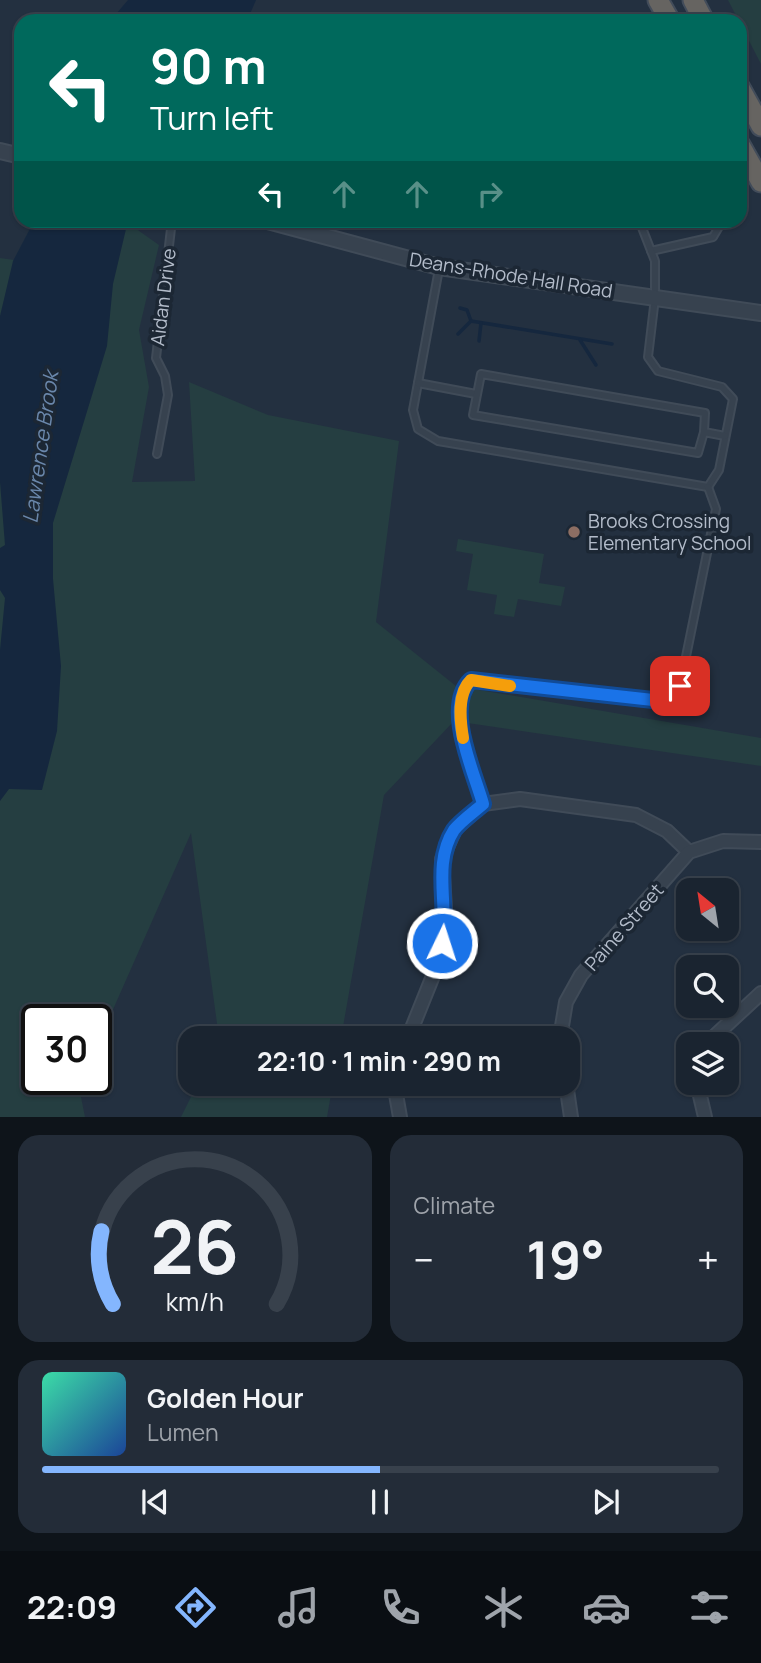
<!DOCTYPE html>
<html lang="en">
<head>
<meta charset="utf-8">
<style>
  body { margin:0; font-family:Manrope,sans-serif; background:#232c38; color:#f1f3f6; height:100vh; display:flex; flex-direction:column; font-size:26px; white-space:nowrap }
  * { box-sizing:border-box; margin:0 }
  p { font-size:23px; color:#9fa4ab }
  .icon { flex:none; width:38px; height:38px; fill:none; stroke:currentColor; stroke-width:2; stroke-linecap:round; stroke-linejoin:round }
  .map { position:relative; height:1117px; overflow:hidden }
  .drawer { display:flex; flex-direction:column; gap:18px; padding:18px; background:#0e141a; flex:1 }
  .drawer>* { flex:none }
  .top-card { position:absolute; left:14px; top:14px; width:733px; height:214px; border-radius:21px; box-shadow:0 2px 5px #0004,0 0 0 2px #38414c; background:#00695c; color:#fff; overflow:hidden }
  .needle { width:46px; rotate:330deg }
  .fabs { position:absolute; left:676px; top:878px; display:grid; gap:14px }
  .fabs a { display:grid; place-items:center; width:63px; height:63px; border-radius:14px; background:#1a2430; box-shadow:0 2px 5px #0004,0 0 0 2px #38414c; font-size:35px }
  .speed { position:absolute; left:21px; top:1004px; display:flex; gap:14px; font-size:35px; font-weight:700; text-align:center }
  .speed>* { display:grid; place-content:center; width:91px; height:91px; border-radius:50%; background:#1a2430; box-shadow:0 2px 5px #0004,0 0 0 2px #38414c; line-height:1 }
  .speed .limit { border:4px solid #111; border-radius:10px; background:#fff; color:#111 }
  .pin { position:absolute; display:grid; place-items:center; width:60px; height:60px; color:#fff; margin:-30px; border-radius:14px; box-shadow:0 4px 10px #0006 }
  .me { position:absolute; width:77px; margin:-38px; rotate:4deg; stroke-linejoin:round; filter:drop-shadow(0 0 5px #0008) }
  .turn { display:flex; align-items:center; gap:24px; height:147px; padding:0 21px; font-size:32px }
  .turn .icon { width:91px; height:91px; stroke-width:2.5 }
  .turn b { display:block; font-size:49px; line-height:60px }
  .lanes { display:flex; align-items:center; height:66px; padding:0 21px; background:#0003; justify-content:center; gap:35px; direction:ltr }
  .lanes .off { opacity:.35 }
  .big { font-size:52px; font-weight:700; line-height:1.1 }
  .drawer .tile { flex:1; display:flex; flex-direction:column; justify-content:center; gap:10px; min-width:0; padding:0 24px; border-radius:21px; background:#232c38 }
  .drawer .dial { align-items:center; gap:0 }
  .dial svg { height:182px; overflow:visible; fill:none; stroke:#38414c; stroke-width:7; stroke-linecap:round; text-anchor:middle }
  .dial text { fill:#f1f3f6; stroke:none }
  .song { display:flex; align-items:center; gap:21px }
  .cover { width:84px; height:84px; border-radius:10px; background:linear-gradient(135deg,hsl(160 70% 55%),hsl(220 70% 35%)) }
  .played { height:7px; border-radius:4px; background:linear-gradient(90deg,#84b6fe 50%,#38414c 50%) }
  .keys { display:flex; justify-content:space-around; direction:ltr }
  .heat { display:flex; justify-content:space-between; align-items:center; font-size:38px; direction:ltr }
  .drawer .tiles { flex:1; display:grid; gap:18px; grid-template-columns:1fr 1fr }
  .tile:last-child { grid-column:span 2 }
  .trip { position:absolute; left:178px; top:1026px; width:402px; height:70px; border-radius:21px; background:#1a2430; box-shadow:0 2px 5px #0004,0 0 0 2px #38414c; font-weight:700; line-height:70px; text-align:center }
  .menu { display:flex; height:112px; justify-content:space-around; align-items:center; background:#0a0e13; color:#9fa4ab }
  .menu .icon { width:49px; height:49px }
  .menu .current { color:#84b6fe }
  .menu b { font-size:32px; color:#f1f3f6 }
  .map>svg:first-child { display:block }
</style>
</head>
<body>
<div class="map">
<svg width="761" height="1117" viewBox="0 0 761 1117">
  <rect width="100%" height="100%" fill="#233040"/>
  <g fill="#253e41">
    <polygon points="728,0 761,0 761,64"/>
    <polygon points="34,221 125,221 159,245 139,330 149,387 132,482 195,481 189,382 268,415 399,441 376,622 456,686 761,738 761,766 454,721 384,795 341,1038 219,1038 191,833 96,1048 96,1020 37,1020 37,1080 82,1080 79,1087 85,1117 0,1117 0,258 14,260"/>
    <polygon points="458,539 544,554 539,583 565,587 561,606 518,599 514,617 494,614 497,595 467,590 473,554 456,551"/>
    <polygon points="198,1083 333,1083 327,1117 181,1117"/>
  </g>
  <g fill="#15273e">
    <polygon points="128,0 256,0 247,21 110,21"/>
    <polygon points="34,221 117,221 126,229 113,284 107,346 53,523 53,579 61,666 57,731 42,790 9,789 0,801 0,650 5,598 0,590 0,548 5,545 0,482 0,316 13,261"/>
  </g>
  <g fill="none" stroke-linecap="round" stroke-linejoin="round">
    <g stroke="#15273e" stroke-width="3.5">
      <polyline points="460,308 467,310 471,321"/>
      <polyline points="458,334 471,321 612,344"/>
      <polyline points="580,340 596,365"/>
      <polyline points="479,341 481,323"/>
    </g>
    <g stroke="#404b58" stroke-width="10">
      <g id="service">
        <polyline points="651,251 713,237 723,220"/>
        <polyline points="439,269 413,410 418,429 438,441 708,487 719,470 733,399 722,387 658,371 648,357 655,298 655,261 639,220"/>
        <polyline points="418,383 476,394"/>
        <polyline points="704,432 698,453 473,415 481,374 705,413 704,432 725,436"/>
        <polyline points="157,454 168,395 165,376 156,358 172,220"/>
        <path d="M483,804C474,774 443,707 471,680L521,688L662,701L673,697L680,686L716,509L708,487"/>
      </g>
    </g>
    <g stroke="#404b58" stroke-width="16">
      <g id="minor">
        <polyline points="408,1038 439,961 446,925 442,859 455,829 483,804 520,799 636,815 667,831 689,852"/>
        <polyline points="560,1038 566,1002 581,975 689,852 723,841 761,842"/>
        <polyline points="705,1045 761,993"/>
        <polyline points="394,1083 400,1117"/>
        <polyline points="566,1083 571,1117"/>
        <polyline points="697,1083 705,1117"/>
      </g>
    </g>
    <g stroke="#404b58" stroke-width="18">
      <g id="tertiary">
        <polyline points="0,151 21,156"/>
        <polyline points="264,220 439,267 761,313"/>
      </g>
    </g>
    <g stroke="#424c5a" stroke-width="23">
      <g id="trunk">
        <polyline points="658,0 670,21"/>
        <polyline points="693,0 704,21"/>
        <polyline points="740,88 761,126"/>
        <polyline points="740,145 761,182"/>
      </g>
    </g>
    <use href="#service" stroke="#37424f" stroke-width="6"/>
    <use href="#minor" stroke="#37424f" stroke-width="12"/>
    <use href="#tertiary" stroke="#37424f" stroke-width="14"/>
    <use href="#trunk" stroke="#666461" stroke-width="19"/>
  </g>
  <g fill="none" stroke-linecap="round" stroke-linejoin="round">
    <g stroke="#114b97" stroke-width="18">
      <path id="route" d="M442,943C449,906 432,864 454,830C461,821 474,812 483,804C475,774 443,707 471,680L662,701L673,696L680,686"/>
    </g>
    <use href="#route" stroke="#1a73e8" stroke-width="12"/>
    <path stroke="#f59e0b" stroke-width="12" d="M463,738C460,720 457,693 471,680L510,686"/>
  </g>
  <circle fill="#8d6e63" stroke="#1c2734" stroke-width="2.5" cx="574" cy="532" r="7"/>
  <g text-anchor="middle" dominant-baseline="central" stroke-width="7" stroke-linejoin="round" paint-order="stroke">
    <g font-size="19" fill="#b3bcca" stroke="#1c2734">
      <text transform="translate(511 275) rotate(9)">Deans-Rhode Hall Road</text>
      <text transform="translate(163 297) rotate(-83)">Aidan Drive</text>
      <text transform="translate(624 927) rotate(-49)">Paine Street</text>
    </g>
    <g font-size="19" fill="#b3bcca" stroke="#1c2734" text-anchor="start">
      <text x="588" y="521">Brooks Crossing<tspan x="588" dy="22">Elementary School</tspan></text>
    </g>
    <g font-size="21" font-style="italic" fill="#6a87ab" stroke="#1c2734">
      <text transform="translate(40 447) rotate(-82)">Lawrence Brook</text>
    </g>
  </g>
</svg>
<div class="fabs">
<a><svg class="needle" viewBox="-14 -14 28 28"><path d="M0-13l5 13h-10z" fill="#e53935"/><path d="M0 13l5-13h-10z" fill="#9fa4ab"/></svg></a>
<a><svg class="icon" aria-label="search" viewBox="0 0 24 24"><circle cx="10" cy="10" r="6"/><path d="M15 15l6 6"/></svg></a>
<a><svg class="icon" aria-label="layers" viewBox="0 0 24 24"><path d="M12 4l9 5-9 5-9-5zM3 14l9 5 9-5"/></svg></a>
</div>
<div class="speed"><div class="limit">30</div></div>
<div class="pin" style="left:680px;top:686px;background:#d93025"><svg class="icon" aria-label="arrive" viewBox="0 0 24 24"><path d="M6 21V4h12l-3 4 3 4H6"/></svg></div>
<svg class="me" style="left:442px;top:943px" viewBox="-20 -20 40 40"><circle r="17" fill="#1a73e8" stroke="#fff" stroke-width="3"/><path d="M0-11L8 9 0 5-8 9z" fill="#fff"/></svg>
<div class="trip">22:10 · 1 min · 290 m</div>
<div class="top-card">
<div class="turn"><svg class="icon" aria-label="left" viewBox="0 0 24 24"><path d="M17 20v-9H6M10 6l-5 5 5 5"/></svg><div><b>90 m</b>Turn left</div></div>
<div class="lanes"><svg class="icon" aria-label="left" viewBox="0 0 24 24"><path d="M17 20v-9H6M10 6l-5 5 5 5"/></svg><svg class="icon off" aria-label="ahead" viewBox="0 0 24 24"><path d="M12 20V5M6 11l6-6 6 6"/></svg><svg class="icon off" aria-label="ahead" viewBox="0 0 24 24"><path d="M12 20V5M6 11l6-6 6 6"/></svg><svg class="icon off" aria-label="right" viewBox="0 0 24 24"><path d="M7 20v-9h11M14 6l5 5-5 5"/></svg></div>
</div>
</div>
<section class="drawer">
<div class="tiles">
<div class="tile dial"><svg viewBox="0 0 100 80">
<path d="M14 69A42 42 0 1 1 86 69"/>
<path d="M14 69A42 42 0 0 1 9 37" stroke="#84b6fe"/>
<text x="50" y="56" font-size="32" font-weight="700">26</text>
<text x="50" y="72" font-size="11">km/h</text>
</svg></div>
<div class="tile"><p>Climate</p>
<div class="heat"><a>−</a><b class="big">19°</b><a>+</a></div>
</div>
<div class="tile">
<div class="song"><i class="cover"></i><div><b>Golden Hour</b><p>Lumen</p></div></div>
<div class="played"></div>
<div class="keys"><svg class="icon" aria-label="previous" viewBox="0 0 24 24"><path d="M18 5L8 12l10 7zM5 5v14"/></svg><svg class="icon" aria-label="pause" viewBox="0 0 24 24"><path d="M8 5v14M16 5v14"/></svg><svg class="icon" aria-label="next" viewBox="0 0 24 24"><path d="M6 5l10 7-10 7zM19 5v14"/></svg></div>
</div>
</div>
</section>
<nav class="menu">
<b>22:09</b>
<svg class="icon current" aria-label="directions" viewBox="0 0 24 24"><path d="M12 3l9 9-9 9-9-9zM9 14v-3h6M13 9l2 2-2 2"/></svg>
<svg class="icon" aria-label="music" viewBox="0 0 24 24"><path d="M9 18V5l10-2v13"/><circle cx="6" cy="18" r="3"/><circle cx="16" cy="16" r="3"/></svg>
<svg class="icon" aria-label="phone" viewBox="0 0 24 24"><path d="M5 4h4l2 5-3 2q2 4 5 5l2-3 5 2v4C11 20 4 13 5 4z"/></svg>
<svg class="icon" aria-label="climate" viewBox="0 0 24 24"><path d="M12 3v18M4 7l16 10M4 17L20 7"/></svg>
<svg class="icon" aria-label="car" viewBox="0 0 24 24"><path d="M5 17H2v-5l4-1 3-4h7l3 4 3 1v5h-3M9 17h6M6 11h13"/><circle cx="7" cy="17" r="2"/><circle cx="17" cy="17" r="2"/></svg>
<svg class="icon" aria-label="filters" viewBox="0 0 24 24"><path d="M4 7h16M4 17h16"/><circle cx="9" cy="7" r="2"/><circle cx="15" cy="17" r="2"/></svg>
</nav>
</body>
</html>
